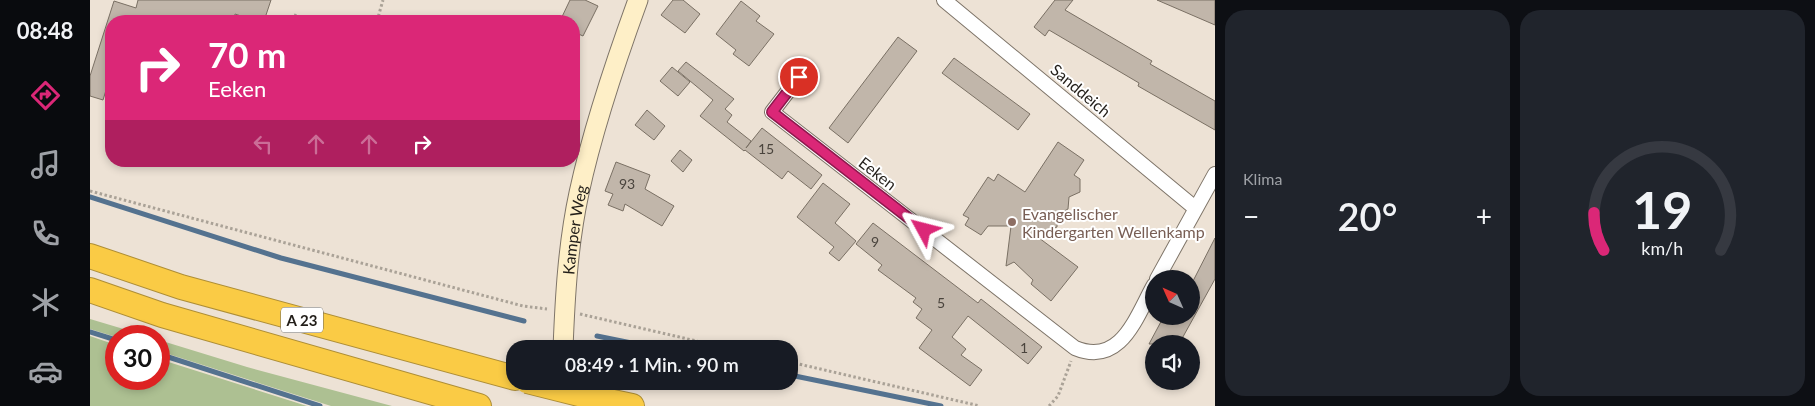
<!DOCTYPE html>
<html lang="de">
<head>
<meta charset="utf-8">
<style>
  body { margin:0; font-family:Lato,sans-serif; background:#20242c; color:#f1f3f6; height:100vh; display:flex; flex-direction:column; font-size:19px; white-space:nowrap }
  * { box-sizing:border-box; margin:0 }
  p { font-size:16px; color:#9ea1a6 }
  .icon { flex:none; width:28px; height:28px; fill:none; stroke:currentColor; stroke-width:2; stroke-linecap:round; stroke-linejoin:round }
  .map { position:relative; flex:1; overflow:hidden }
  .panel { display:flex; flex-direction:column; gap:10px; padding:10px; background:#0d0f14; width:600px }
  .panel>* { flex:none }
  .top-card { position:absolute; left:15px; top:15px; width:475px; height:152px; border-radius:20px; box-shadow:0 2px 8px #0003; background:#db2777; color:#fff; overflow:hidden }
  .needle { width:32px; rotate:315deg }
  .controls { position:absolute; left:1055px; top:270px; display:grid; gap:10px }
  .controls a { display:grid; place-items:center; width:55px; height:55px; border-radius:50%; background:#171b24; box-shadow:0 2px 8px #0003; font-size:25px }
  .speed { position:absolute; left:15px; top:325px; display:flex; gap:10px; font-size:25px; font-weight:700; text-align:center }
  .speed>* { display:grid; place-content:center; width:65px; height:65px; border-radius:50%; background:#171b24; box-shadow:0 2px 8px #0003; line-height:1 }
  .speed .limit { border:8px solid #d22; background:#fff; color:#111 }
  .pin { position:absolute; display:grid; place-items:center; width:42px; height:42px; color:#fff; margin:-21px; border:2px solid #fff; border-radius:50%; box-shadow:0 1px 5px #0007 }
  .me { position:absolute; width:55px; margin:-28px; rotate:308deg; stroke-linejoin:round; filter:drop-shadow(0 0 4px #0008) }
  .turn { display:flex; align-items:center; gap:18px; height:105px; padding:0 20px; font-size:22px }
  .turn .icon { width:65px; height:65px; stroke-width:2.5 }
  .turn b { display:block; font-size:35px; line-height:42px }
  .lanes { display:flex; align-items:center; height:48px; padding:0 20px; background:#0003; justify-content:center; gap:25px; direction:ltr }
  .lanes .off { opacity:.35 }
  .big { font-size:38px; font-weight:600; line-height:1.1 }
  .panel .card { flex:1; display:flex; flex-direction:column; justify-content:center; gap:8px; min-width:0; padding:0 18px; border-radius:20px; background:#20242c }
  .panel .dial { align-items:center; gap:0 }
  .dial svg { height:130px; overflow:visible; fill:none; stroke:#363941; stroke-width:7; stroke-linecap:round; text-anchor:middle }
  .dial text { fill:#f1f3f6; stroke:none }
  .heat { display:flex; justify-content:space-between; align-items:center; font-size:28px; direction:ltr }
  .panel .tiles { flex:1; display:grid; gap:10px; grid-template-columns:repeat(2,1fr) }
  .trip { position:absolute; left:416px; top:340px; width:292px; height:50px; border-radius:20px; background:#171b24; box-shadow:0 2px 8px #0003; font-weight:600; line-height:50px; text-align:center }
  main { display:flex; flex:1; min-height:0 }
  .tab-bar { display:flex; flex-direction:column; width:90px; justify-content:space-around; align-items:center; background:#090b0e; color:#9ea1a6 }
  .tab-bar .icon { width:35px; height:35px }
  .tab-bar .current { color:#db2777 }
  .tab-bar b { font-size:22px; color:#f1f3f6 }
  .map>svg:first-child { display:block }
</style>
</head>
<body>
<main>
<nav class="tab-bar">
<b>08:48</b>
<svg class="icon current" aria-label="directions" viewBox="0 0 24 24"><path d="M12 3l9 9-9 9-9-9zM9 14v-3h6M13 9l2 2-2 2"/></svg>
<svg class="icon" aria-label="music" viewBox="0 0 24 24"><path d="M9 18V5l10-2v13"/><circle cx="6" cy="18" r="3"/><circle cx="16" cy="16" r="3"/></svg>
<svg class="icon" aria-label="phone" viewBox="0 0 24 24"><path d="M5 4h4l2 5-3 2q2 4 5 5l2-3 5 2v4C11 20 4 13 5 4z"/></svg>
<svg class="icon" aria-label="climate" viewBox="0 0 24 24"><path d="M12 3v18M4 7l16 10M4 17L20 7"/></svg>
<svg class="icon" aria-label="car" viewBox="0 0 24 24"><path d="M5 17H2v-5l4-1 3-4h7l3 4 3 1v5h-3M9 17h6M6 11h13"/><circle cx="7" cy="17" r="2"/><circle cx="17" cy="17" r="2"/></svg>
</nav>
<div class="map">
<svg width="1125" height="406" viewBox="0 0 1125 406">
  <rect width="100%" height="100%" fill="#ede2d5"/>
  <g fill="#adc092">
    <polygon points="0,319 57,336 26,337 0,329"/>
    <polygon points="0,336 26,345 26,379 69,379 69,359 217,406 0,406"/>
    <polygon points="69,340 157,367 302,406 241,406 69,351"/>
  </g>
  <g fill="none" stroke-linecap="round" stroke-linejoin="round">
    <g stroke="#54728f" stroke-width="5">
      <polyline points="0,197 191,258 434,321"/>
      <polyline points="0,332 26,340"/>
      <polyline points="507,336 571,349"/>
      <polyline points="69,354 230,406"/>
      <polyline points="700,375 851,406"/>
    </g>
  </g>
  <g fill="#c1b6aa" stroke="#7a7064">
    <polygon points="48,0 181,0 174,21 166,21 145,14 144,21 21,21 21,88 17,87 13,100 0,96 0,76 24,1 46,8"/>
    <polygon points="480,0 495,0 508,6 493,36 484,32 484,21 470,21"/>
    <polygon points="583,0 593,0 610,14 595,33 571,15"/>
    <polygon points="965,0 983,0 975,10 1062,61 1060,64 1125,101 1125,130 1048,86 1049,83 959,30 955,36 944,27"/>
    <polygon points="1067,0 1125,0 1125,25"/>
    <polygon points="651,1 670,16 666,21 684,34 659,66 643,54 646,50 626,34"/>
    <polygon points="808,37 827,51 758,143 739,128"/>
    <polygon points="864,58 940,114 928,130 852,73"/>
    <polygon points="596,62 644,99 635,109 642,115 637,122 661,141 656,148 672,128 732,175 721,189 698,171 692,179 655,150 654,151 610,116 623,100 588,71"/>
    <polygon points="582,67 600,82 588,96 570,81"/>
    <polygon points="557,110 575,126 564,140 545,125"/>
    <polygon points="968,142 994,160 984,175 990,179 990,192 979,197 978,209 967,215 967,227 945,235 988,267 961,301 941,284 943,280 924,262 916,266 921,226 898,226 891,235 875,225 879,218 873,215 898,177 904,181 908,174 935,192"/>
    <polygon points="590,150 602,160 593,172 581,161"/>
    <polygon points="526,162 560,175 555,189 584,206 572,226 535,204 533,211 518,205 523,194 515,191"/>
    <polygon points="733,183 760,204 745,223 766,241 749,261 739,253 744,247 707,217"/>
    <polygon points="783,223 888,303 891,299 952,347 938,364 878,316 862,337 876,349 871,355 892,370 880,386 829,348 842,330 826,318 832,309 823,302 826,298 788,270 792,265 766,244"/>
    <polygon points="1125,238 1125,279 1089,344 1059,344 1074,316 1101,316 1101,285"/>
  </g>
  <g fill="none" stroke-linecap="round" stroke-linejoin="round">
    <g stroke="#7e7468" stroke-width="16">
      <g id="minor">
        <polyline points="854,0 1105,208"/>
        <path d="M709,77L682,112L985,348C1031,367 1046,317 1064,285"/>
        <polyline points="1067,279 1125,174"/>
      </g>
    </g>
    <g stroke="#7e7468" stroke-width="21">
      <g id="secondary">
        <path id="s1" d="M473,349C475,297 478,244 489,193C503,128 525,63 548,0"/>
      </g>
    </g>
    <g stroke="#ae8e36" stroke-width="26">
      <g id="motorway">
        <polyline points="0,256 91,287 425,378"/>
        <polyline points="0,290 72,315 389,406"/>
        <polyline points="509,399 542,406"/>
      </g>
    </g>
    <g stroke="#aaa297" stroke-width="3" stroke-dasharray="2.5 2.5" stroke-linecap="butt">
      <polyline points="204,15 223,21"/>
      <polyline points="287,21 293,0"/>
      <polyline points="0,191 433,306 457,309"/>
      <polyline points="490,314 641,349"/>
      <polyline points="700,362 890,406"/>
      <polyline points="959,406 968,396 981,361"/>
    </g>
    <use href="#minor" stroke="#fff" stroke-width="14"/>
    <use href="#secondary" stroke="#feefc7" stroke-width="19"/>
    <use href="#motorway" stroke="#facb45" stroke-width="24"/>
    <g stroke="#ae8e36" stroke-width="26" stroke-linecap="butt">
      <polyline id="motorway-bridge" points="437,381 509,399"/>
    </g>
    <use href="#motorway-bridge" stroke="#facb45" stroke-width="24"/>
  </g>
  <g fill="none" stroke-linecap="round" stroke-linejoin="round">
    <g stroke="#8e194d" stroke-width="12">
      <polyline id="route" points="709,77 682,112 834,230"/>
    </g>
    <use href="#route" stroke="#db2777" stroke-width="9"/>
  </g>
  <circle fill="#8d6e63" stroke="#fff" stroke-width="2" cx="922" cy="222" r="5"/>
  <g text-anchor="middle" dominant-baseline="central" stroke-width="4" stroke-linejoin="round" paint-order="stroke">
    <g font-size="14" fill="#4a443d">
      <text x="676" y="148">15</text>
      <text x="537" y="183">93</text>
      <text x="785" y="241">9</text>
      <text x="851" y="302">5</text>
      <text x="934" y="347">1</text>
    </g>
    <rect fill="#fff" stroke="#64625e" stroke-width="1" x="191" y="307.5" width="42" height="25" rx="4"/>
    <g font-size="15" font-weight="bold" fill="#221e19">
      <text x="212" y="320">A 23</text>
    </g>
    <g font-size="16" fill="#221e19" stroke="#fff">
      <text transform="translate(991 90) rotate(40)">Sanddeich</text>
      <text transform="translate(788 173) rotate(38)">Eeken</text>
      <text stroke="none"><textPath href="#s1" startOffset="120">Kamper Weg</textPath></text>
    </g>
    <g font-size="16" fill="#785e54" stroke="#fff" text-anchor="start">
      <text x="932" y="213">Evangelischer<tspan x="932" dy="18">Kindergarten Wellenkamp</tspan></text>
    </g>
  </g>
</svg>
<div class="controls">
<a><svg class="needle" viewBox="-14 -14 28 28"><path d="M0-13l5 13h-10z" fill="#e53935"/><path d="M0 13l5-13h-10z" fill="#9ea1a6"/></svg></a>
<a><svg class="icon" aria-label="sound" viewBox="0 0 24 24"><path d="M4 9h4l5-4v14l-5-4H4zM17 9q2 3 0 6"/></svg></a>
</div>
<div class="speed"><div class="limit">30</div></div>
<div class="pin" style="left:709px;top:77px;background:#d93025"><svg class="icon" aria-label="arrive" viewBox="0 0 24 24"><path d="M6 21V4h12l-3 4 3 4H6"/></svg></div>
<svg class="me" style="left:834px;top:230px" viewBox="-20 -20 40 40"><path d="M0-17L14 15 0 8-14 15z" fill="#db2777" stroke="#fff" stroke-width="4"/></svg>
<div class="trip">08:49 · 1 Min. · 90 m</div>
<div class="top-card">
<div class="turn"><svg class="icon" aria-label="right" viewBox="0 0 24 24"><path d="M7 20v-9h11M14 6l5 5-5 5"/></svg><div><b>70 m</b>Eeken</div></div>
<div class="lanes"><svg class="icon off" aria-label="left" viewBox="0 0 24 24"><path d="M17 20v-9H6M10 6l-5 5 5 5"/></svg><svg class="icon off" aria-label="ahead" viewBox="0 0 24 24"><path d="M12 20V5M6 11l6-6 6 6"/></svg><svg class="icon off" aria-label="ahead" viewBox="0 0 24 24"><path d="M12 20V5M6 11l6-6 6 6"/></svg><svg class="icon" aria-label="right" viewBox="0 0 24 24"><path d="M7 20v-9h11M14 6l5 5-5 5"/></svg></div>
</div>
</div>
<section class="panel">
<div class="tiles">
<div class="card"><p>Klima</p>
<div class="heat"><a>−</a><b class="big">20°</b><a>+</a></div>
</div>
<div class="card dial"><svg viewBox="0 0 100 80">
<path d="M14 69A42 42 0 1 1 86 69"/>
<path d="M14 69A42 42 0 0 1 8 46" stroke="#db2777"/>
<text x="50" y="56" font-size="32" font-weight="700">19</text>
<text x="50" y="72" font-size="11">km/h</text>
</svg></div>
</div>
</section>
</main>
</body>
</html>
